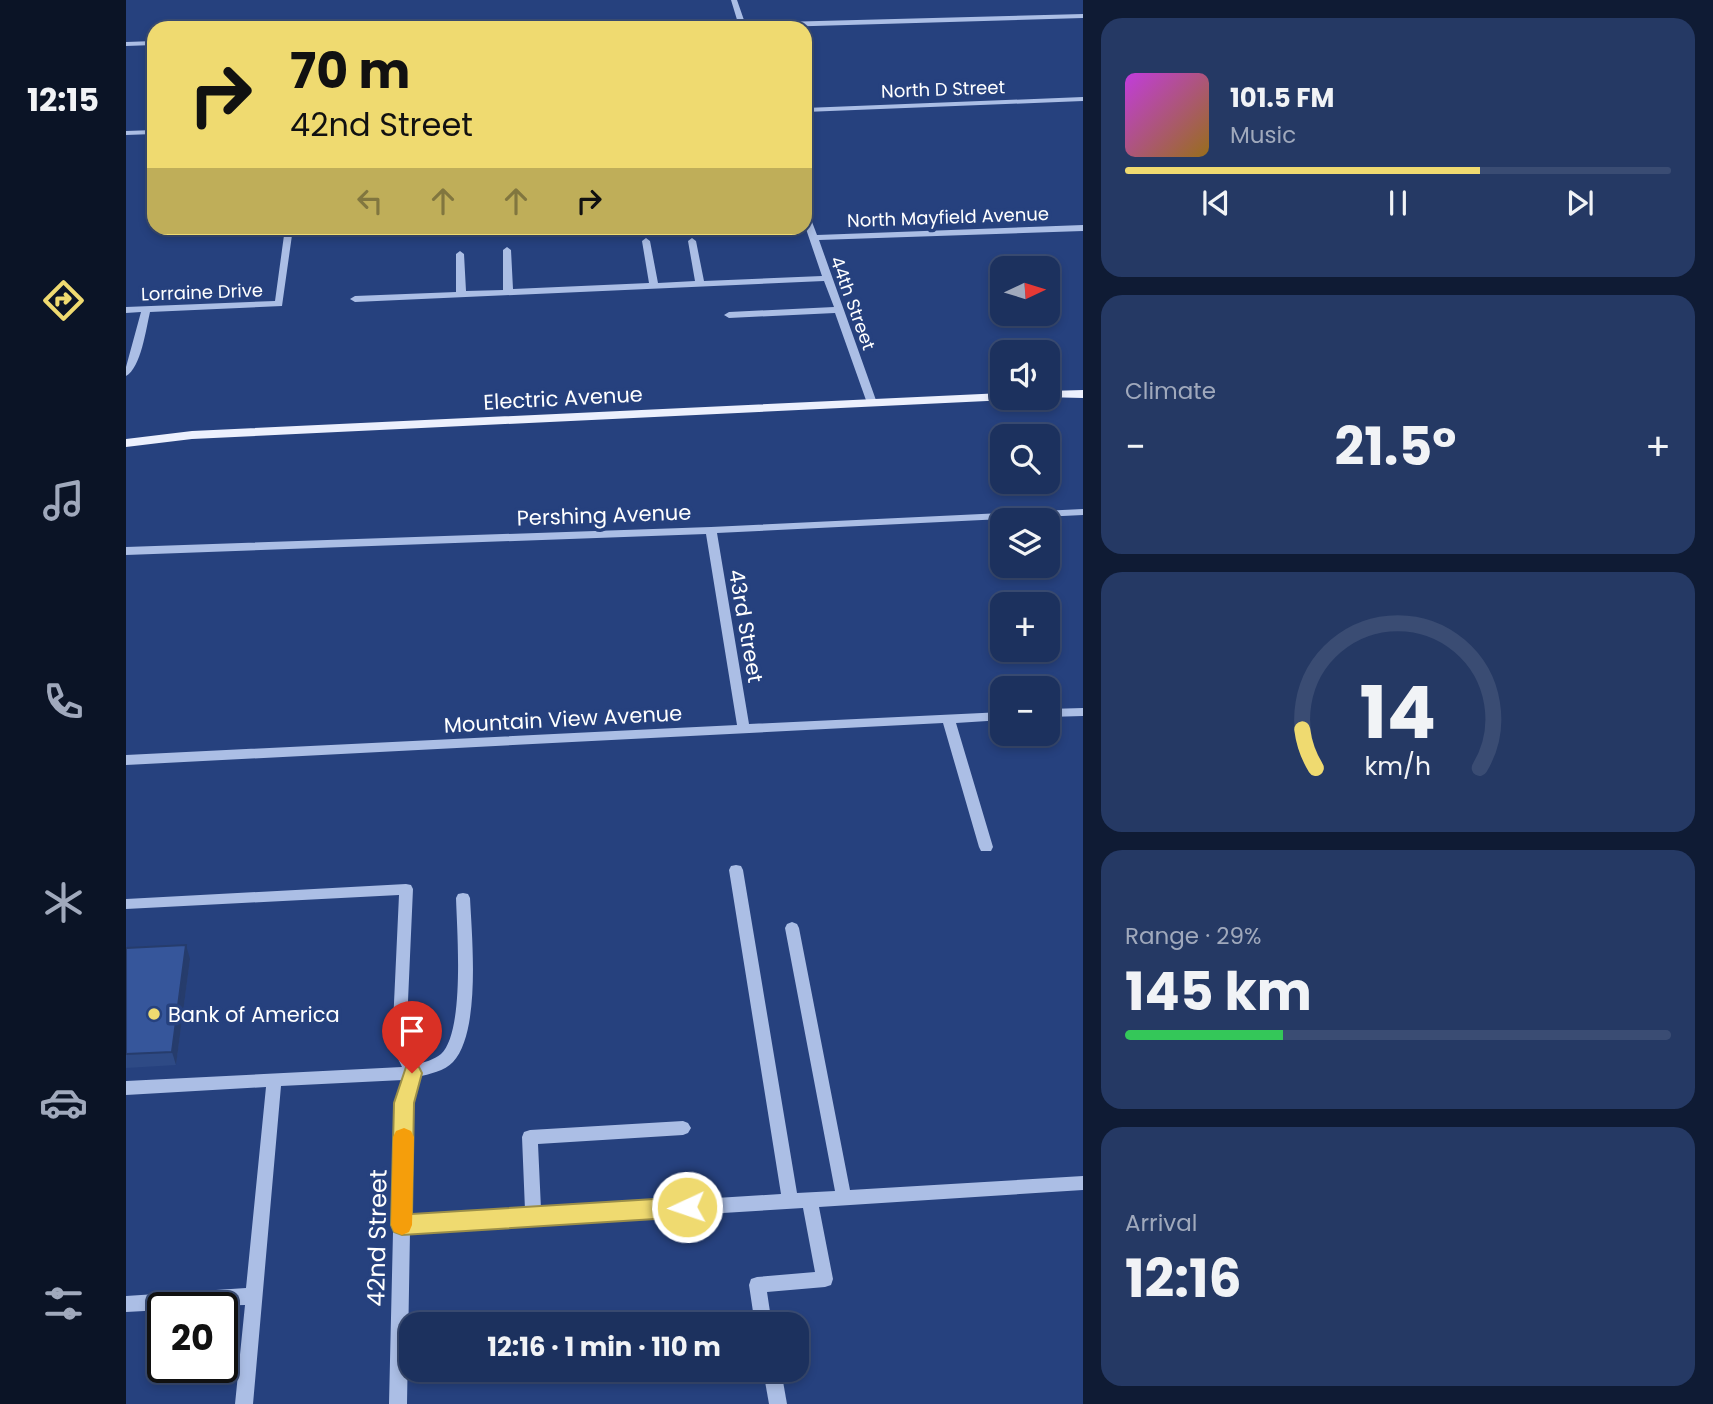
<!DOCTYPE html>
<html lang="en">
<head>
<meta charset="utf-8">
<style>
  body { margin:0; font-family:Poppins,sans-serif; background:#253964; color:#f1f3f6; height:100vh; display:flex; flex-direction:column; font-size:26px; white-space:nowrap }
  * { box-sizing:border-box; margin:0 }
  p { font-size:23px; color:#a0a9bc }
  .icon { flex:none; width:38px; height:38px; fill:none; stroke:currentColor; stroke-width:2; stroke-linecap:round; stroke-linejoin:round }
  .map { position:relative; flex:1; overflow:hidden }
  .details { display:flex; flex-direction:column; gap:18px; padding:18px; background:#0f1b34; width:630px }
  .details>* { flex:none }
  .banner { position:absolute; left:21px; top:21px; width:665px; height:214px; border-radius:21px; box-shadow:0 4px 10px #0003,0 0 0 2px #3a4c73; background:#efda70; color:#111; overflow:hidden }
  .needle { width:46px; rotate:86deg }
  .buttons { position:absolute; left:864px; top:256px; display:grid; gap:14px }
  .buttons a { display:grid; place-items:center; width:70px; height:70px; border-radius:14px; background:#1c315e; box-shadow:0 4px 10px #0003,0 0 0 2px #3a4c73; font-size:35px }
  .speed { position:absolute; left:21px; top:1292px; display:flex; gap:14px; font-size:35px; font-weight:700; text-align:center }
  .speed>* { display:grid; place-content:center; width:91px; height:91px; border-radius:50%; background:#1c315e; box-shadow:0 4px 10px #0003,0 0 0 2px #3a4c73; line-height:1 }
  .speed .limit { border:4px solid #111; border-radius:10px; background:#fff; color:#111 }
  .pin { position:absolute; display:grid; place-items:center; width:60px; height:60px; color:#fff; margin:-72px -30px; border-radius:50% 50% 50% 0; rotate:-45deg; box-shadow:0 0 7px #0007 }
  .pin .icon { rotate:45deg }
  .me { position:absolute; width:77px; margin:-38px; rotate:267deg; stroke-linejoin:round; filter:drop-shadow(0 0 5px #0008) }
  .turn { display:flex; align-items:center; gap:24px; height:147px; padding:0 28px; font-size:32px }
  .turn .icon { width:91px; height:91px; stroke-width:2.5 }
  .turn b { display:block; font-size:49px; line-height:60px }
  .lanes { display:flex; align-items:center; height:66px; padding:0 28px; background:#0003; justify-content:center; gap:35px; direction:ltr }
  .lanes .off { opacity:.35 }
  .big { font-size:52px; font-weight:700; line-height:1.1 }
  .details .widget { flex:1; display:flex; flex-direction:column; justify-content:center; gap:10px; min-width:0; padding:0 24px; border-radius:21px; background:#253964 }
  .details .dial { align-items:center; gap:0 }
  .dial svg { height:182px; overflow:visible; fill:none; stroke:#3a4c73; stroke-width:7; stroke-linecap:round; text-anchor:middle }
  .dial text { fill:#f1f3f6; stroke:none }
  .song { display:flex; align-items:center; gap:21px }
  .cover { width:84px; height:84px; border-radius:10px; background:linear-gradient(135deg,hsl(290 70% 55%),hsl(40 70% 35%)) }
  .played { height:7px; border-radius:4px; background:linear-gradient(90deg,#efda70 65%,#3a4c73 65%) }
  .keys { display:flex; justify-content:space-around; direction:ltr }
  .heat { display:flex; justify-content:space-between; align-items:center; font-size:38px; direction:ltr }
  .charge { height:10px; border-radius:5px; background:linear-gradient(90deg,#34c759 29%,#3a4c73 0) }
  .trip { position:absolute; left:273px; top:1312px; width:410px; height:70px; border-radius:21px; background:#1c315e; box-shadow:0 4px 10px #0003,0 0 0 2px #3a4c73; font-weight:700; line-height:70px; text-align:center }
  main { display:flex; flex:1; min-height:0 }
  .menu { display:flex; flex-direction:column; width:126px; justify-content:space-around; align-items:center; background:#0b1426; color:#a0a9bc }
  .menu .icon { width:49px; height:49px }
  .menu .active { color:#efda70 }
  .menu b { font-size:32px; color:#f1f3f6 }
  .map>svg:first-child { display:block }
</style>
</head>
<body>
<main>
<nav class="menu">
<b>12:15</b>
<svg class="icon active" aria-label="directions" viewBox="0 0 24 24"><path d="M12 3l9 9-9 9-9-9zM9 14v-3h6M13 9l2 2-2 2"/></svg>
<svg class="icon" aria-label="music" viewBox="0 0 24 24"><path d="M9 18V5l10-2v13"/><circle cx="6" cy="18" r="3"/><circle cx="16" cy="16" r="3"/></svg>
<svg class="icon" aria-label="phone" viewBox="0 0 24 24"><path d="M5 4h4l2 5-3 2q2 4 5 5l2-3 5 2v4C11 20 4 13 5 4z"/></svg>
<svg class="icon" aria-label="climate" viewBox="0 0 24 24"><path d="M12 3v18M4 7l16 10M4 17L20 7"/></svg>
<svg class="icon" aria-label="car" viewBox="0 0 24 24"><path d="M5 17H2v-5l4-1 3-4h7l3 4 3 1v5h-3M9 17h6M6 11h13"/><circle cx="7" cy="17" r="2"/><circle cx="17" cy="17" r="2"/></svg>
<svg class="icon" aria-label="filters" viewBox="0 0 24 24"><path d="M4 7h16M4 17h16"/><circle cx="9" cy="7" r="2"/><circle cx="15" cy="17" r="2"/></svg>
</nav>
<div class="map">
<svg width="957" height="1404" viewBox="0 0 957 1404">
  <rect width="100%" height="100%" fill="#26417e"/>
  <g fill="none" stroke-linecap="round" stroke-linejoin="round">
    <g fill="#abbee5" fill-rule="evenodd">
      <polygon points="605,0 611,0 619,23 957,14 957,18 621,28 514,28 518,26 612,23"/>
      <polygon points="28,41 28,45 0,46 0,42"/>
      <polygon points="957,97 957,101 679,112 679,108"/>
      <polygon points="28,130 28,134 0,135 0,131"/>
      <polygon points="679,211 683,214 691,235 957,225 957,231 693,240 751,403 746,406 741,403 709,313 603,318 598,315 603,312 708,307 698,281 229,302 224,299 229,296 330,292 330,254 334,251 338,254 340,291 377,290 377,250 381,247 385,250 387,289 523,283 516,241 520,238 524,241 532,283 569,281 562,241 566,238 570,241 578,281 696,276 679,226"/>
      <path d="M159,228H167L156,306L24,312C20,329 15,368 0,376V367L15,312L0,313V307L149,301Z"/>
      <polygon points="957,509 957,515 591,533 623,724 877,712 877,720 830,723 867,847 865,851 855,851 853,847 817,723 0,765 0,755 611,725 580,534 0,555 0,547 585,527"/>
      <polygon points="957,708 957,716 922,717 922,709"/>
      <path d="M610,865L615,866L617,870L671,1193L709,1191L659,928L661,924L666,922L671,924L673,928L724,1190L957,1176V1190L693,1207L707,1279L705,1285L699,1287L641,1292L646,1325H629L623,1285L625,1279L631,1277L689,1272L677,1208L284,1232L281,1404H263L270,1103L277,1080L155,1086L127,1404H109L119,1305L37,1307V1310L0,1312V1296L120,1288L140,1087L0,1095V1081L276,1067L266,1046L273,895L0,909V899L280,884L285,885L287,889L280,1046L290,1065C298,1062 308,1060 315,1054C339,1032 331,931 330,898L332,894L337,893L342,894L344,898C346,938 355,1032 327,1062C319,1071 303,1074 292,1077L286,1103L284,1217L399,1210L396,1137L398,1132L404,1130L557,1121L562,1123L565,1128L562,1133L557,1135L412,1144L415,1209L655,1194L603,870L605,866Z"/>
      <polygon points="637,1370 655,1370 661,1404 643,1404"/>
    </g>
    <g fill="#ecf0fd" fill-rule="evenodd">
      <polygon points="957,390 957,398 916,397 922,397 922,391"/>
      <polygon points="877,393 877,397 884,397 882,400 66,439 0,447 0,439 66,431"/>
    </g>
  </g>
  <polygon fill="#2e4a85" points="0,948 64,959 50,1065 0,1068"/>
  <polygon fill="#263c6c" points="60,945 64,959 50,1065 46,1052"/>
  <polygon fill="#36569b" stroke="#263c6c" stroke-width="2" points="60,945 46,1052 0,1054 0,948"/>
  <polygon fill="#efda70" stroke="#9b8e49" stroke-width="2" points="286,1065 293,1067 296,1073 288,1103 286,1214 561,1197 568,1200 572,1207 568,1214 561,1217 276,1235 268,1232 265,1225 268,1103 280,1067"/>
  <polygon fill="#f59e0b" points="278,1128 285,1131 288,1137 286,1225 283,1232 276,1235 268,1232 265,1225 267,1137 270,1131"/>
  <circle fill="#efda70" stroke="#26417e" stroke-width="2.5" cx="28" cy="1014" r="7"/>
  <g text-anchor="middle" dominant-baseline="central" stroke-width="7" stroke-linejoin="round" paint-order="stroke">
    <g font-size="18" fill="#fff" stroke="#26417e">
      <text transform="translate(817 89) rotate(-2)">North D Street</text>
      <text transform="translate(822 217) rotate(-2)">North Mayfield Avenue</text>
      <text transform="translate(76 292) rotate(-2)">Lorraine Drive</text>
      <text transform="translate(727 303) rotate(70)">44th Street</text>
    </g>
    <g font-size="21" fill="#fff" stroke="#26417e">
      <text transform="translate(437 398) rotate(-3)">Electric Avenue</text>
      <text transform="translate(478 515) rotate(-2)">Pershing Avenue</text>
      <text transform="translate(620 626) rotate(80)">43rd Street</text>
      <text transform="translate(437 719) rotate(-3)">Mountain View Avenue</text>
    </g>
    <g font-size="21" fill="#fff" stroke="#26417e" text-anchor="start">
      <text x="42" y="1014">Bank of America</text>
    </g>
    <g font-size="24" fill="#fff" stroke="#26417e">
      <text transform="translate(251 1238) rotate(-89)">42nd Street</text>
    </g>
  </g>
</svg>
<div class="buttons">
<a><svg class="needle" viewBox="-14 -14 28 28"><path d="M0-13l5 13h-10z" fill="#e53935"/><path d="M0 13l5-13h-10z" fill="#a0a9bc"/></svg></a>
<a><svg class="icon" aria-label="sound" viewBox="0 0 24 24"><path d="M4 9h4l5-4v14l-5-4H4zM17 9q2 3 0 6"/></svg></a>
<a><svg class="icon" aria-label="search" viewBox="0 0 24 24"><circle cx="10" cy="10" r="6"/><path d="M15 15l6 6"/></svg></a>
<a><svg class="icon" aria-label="layers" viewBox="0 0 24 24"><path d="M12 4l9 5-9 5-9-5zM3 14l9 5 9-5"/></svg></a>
<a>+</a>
<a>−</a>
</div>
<div class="speed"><div class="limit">20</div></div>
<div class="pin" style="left:286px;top:1073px;background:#d93025"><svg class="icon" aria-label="arrive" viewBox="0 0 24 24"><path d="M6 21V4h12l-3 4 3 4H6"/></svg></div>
<svg class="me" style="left:561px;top:1207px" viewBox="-20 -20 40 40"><circle r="17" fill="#efda70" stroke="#fff" stroke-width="3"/><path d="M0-11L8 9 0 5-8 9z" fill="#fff"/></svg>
<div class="trip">12:16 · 1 min · 110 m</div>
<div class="banner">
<div class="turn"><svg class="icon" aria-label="right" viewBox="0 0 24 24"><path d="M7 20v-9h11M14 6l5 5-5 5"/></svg><div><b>70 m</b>42nd Street</div></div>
<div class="lanes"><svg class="icon off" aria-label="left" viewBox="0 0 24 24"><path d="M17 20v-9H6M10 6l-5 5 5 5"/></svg><svg class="icon off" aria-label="ahead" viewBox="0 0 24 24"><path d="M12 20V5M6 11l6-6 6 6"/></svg><svg class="icon off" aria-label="ahead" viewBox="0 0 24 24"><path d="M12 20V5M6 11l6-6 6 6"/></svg><svg class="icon" aria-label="right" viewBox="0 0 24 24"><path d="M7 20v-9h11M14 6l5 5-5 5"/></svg></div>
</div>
</div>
<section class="details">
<div class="widget">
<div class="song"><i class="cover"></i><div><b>101.5 FM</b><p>Music</p></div></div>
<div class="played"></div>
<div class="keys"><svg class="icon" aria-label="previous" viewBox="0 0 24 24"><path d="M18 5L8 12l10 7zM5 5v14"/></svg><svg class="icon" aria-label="pause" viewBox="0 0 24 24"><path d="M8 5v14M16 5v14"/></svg><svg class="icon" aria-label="next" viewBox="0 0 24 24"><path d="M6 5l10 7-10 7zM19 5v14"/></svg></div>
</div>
<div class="widget"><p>Climate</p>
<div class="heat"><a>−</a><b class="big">21.5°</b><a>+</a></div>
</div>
<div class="widget dial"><svg viewBox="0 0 100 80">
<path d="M14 69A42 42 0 1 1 86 69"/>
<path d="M14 69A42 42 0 0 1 8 52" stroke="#efda70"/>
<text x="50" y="56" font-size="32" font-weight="700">14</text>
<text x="50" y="72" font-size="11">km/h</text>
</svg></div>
<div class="widget"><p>Range · 29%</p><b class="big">145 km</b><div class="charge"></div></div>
<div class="widget"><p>Arrival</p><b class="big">12:16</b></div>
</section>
</main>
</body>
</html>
